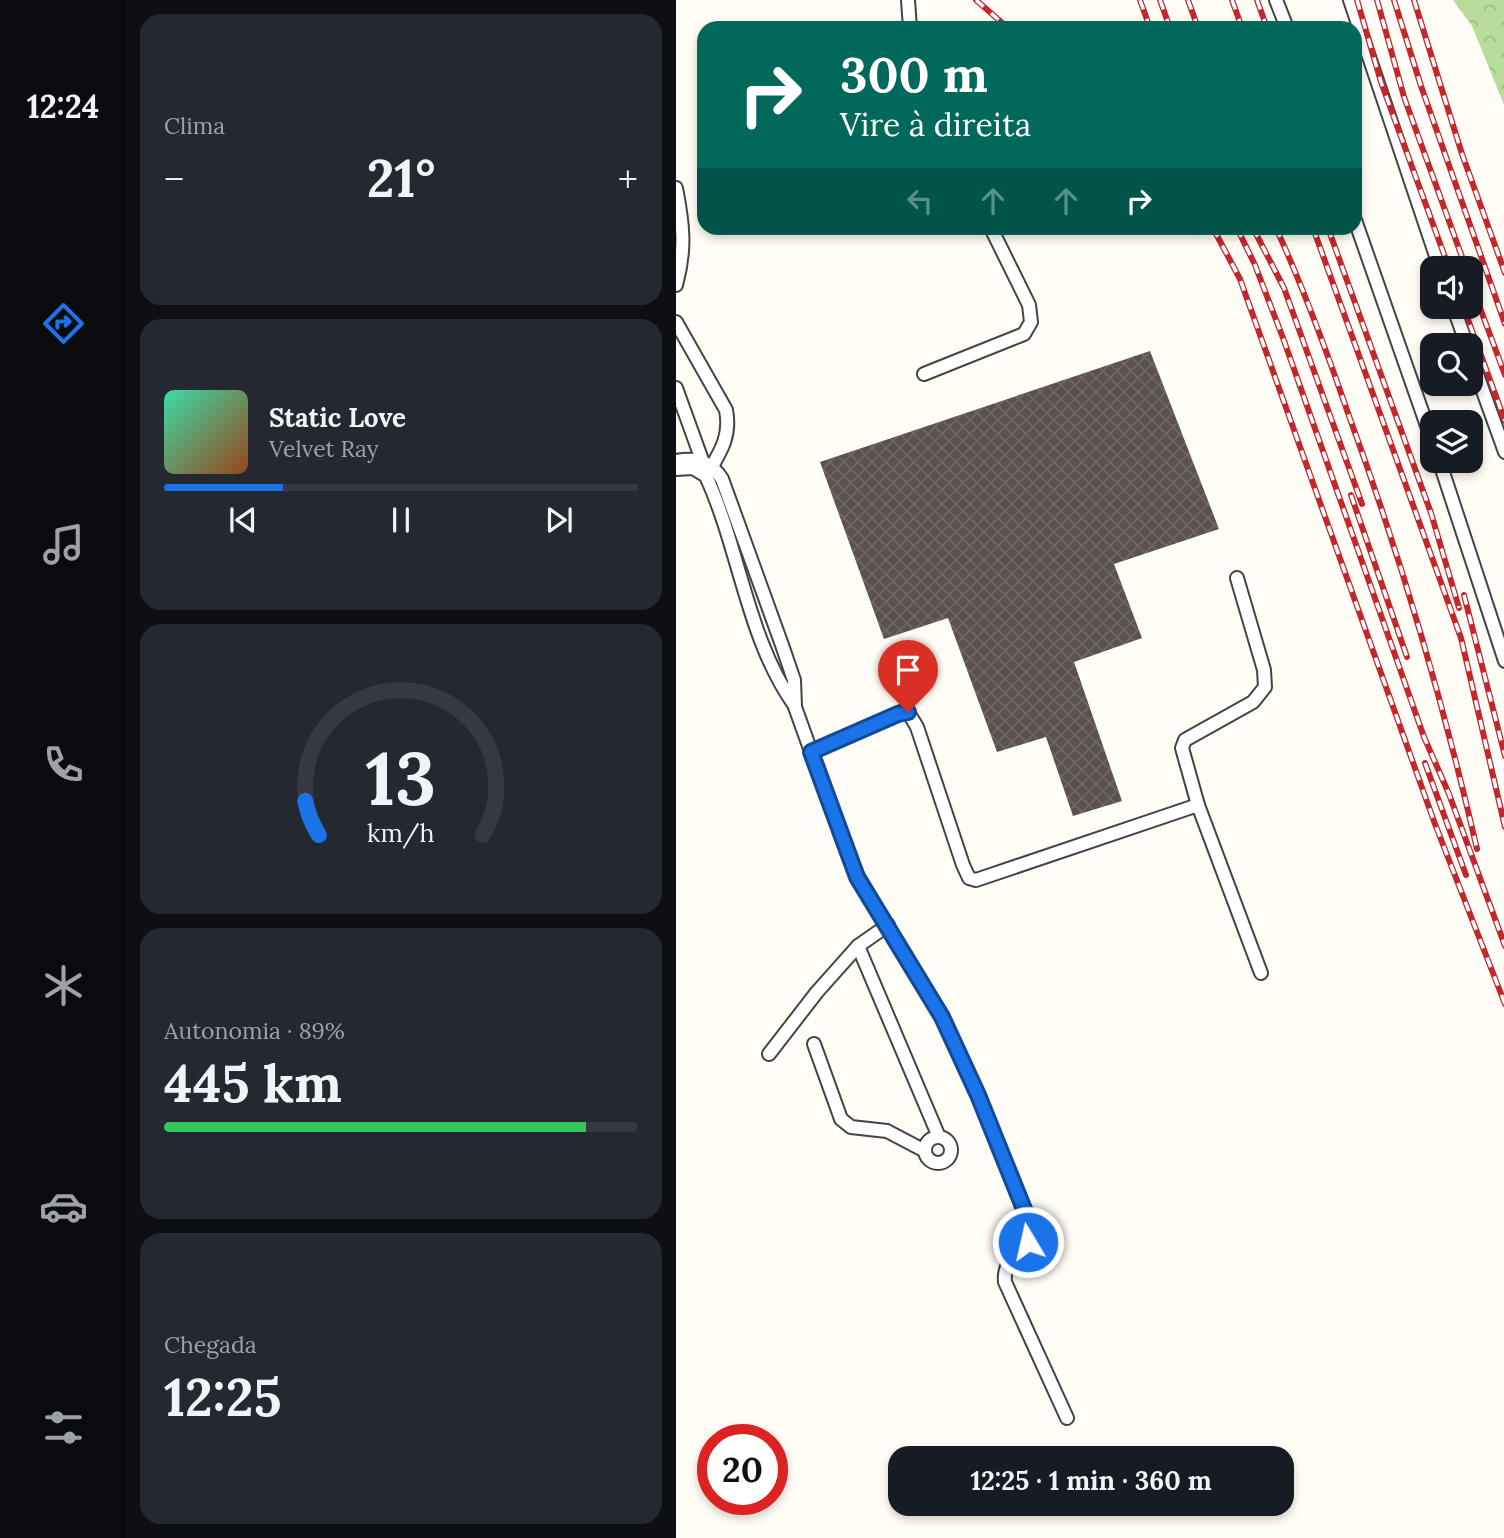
<!DOCTYPE html>
<html lang="pt">
<head>
<meta charset="utf-8">
<style>
  body { margin:0; font-family:Lora,serif; background:#242831; color:#f1f3f6; height:100vh; display:flex; flex-direction:column; font-size:26px; white-space:nowrap }
  * { box-sizing:border-box; margin:0 }
  p { font-size:23px; color:#9ea1a6 }
  .icon { flex:none; width:38px; height:38px; fill:none; stroke:currentColor; stroke-width:2; stroke-linecap:round; stroke-linejoin:round }
  .map { position:relative; flex:1; overflow:hidden }
  .sheet { display:flex; flex-direction:column; gap:14px; padding:14px; background:#0d0f14; width:550px }
  .sheet>* { flex:none }
  .banner { position:absolute; left:21px; top:21px; width:665px; height:214px; border-radius:21px; box-shadow:0 4px 10px #0003; background:#00695c; color:#fff; overflow:hidden }
  .buttons { position:absolute; left:744px; top:256px; display:grid; gap:14px }
  .buttons a { display:grid; place-items:center; width:63px; height:63px; border-radius:14px; background:#171b24; box-shadow:0 4px 10px #0003; font-size:35px }
  .speed { position:absolute; left:21px; top:1424px; display:flex; gap:14px; font-size:35px; font-weight:700; text-align:center }
  .speed>* { display:grid; place-content:center; width:91px; height:91px; border-radius:50%; background:#171b24; box-shadow:0 4px 10px #0003; line-height:1 }
  .speed .limit { border:10px solid #d22; background:#fff; color:#111 }
  .pin { position:absolute; display:grid; place-items:center; width:60px; height:60px; color:#fff; margin:-72px -30px; border-radius:50% 50% 50% 0; rotate:-45deg; box-shadow:0 0 7px #0007 }
  .pin .icon { rotate:45deg }
  .me { position:absolute; width:77px; margin:-38px; rotate:351deg; stroke-linejoin:round; filter:drop-shadow(0 0 5px #0008) }
  .turn { display:flex; align-items:center; gap:24px; height:147px; padding:0 28px; font-size:32px }
  .turn .icon { width:91px; height:91px; stroke-width:2.5 }
  .turn b { display:block; font-size:49px; line-height:60px }
  .lanes { display:flex; align-items:center; height:66px; padding:0 28px; background:#0003; justify-content:center; gap:35px; direction:ltr }
  .lanes .off { opacity:.35 }
  .big { font-size:52px; font-weight:700; line-height:1.1 }
  .sheet .tile { flex:1; display:flex; flex-direction:column; justify-content:center; gap:10px; min-width:0; padding:0 24px; border-radius:21px; background:#242831 }
  .sheet .dial { align-items:center; gap:0 }
  .dial svg { height:182px; overflow:visible; fill:none; stroke:#363941; stroke-width:7; stroke-linecap:round; text-anchor:middle }
  .dial text { fill:#f1f3f6; stroke:none }
  .song { display:flex; align-items:center; gap:21px }
  .cover { width:84px; height:84px; border-radius:10px; background:linear-gradient(135deg,hsl(160 70% 55%),hsl(20 70% 35%)) }
  .played { height:7px; border-radius:4px; background:linear-gradient(90deg,#1a73e8 25%,#363941 25%) }
  .keys { display:flex; justify-content:space-around; direction:ltr }
  .heat { display:flex; justify-content:space-between; align-items:center; font-size:38px; direction:ltr }
  .charge { height:10px; border-radius:5px; background:linear-gradient(90deg,#34c759 89%,#363941 0) }
  .trip { position:absolute; left:212px; top:1446px; width:406px; height:70px; border-radius:21px; background:#171b24; box-shadow:0 4px 10px #0003; font-weight:700; line-height:70px; text-align:center }
  main { display:flex; flex:1; min-height:0 }
  .menu { display:flex; flex-direction:column; width:126px; justify-content:space-around; align-items:center; background:#090b0e; color:#9ea1a6 }
  .menu .icon { width:49px; height:49px }
  .menu .active { color:#1a73e8 }
  .menu b { font-size:32px; color:#f1f3f6 }
  .map>svg:first-child { display:block }
</style>
</head>
<body>
<main>
<nav class="menu">
<b>12:24</b>
<svg class="icon active" aria-label="directions" viewBox="0 0 24 24"><path d="M12 3l9 9-9 9-9-9zM9 14v-3h6M13 9l2 2-2 2"/></svg>
<svg class="icon" aria-label="music" viewBox="0 0 24 24"><path d="M9 18V5l10-2v13"/><circle cx="6" cy="18" r="3"/><circle cx="16" cy="16" r="3"/></svg>
<svg class="icon" aria-label="phone" viewBox="0 0 24 24"><path d="M5 4h4l2 5-3 2q2 4 5 5l2-3 5 2v4C11 20 4 13 5 4z"/></svg>
<svg class="icon" aria-label="climate" viewBox="0 0 24 24"><path d="M12 3v18M4 7l16 10M4 17L20 7"/></svg>
<svg class="icon" aria-label="car" viewBox="0 0 24 24"><path d="M5 17H2v-5l4-1 3-4h7l3 4 3 1v5h-3M9 17h6M6 11h13"/><circle cx="7" cy="17" r="2"/><circle cx="17" cy="17" r="2"/></svg>
<svg class="icon" aria-label="filters" viewBox="0 0 24 24"><path d="M4 7h16M4 17h16"/><circle cx="9" cy="7" r="2"/><circle cx="15" cy="17" r="2"/></svg>
</nav>
<section class="sheet">
<div class="tile"><p>Clima</p>
<div class="heat"><a>−</a><b class="big">21°</b><a>+</a></div>
</div>
<div class="tile">
<div class="song"><i class="cover"></i><div><b>Static Love</b><p>Velvet Ray</p></div></div>
<div class="played"></div>
<div class="keys"><svg class="icon" aria-label="previous" viewBox="0 0 24 24"><path d="M18 5L8 12l10 7zM5 5v14"/></svg><svg class="icon" aria-label="pause" viewBox="0 0 24 24"><path d="M8 5v14M16 5v14"/></svg><svg class="icon" aria-label="next" viewBox="0 0 24 24"><path d="M6 5l10 7-10 7zM19 5v14"/></svg></div>
</div>
<div class="tile dial"><svg viewBox="0 0 100 80">
<path d="M14 69A42 42 0 1 1 86 69"/>
<path d="M14 69A42 42 0 0 1 8 54" stroke="#1a73e8"/>
<text x="50" y="56" font-size="32" font-weight="700">13</text>
<text x="50" y="72" font-size="11">km/h</text>
</svg></div>
<div class="tile"><p>Autonomia · 89%</p><b class="big">445 km</b><div class="charge"></div></div>
<div class="tile"><p>Chegada</p><b class="big">12:25</b></div>
</section>
<div class="map">
<svg width="829" height="1538" viewBox="0 0 829 1538">
  <defs>
    <pattern id="forest-crowns" width="20" height="18" patternUnits="userSpaceOnUse" patternTransform="scale(1.75)"><rect width="20" height="18" fill="#b9dc9c"/><path d="M2 6a3 3 0 1 1 6 0M12 15a3 3 0 1 1 6 0" fill="none" stroke="#9ebc85"/></pattern>
    <pattern id="building-cross-hatch" width="8" height="8" patternUnits="userSpaceOnUse" patternTransform="scale(1.75)"><rect width="8" height="8" fill="#5a524d"/><path d="M0 0l8 8M0 8l8-8" fill="none" stroke="#6d6662"/></pattern>
  </defs>
  <rect width="100%" height="100%" fill="#fffdf5"/>
  <polygon fill="url(#forest-crowns)" points="777,0 828,0 828,105 796,26"/>
  <polygon fill="url(#building-cross-hatch)" points="474,351 543,529 438,564 466,638 398,662 446,801 397,816 370,737 321,752 272,618 208,639 144,462"/>
  <g fill="none" stroke-linecap="round" stroke-linejoin="round">
    <g stroke="#444" stroke-width="16">
      <g id="minor">
        <polyline points="232,0 234,28"/>
        <polyline points="600,0 611,28"/>
        <polyline points="674,0 764,268"/>
        <path d="M0,188C7,224 10,249 0,285"/>
        <polyline points="679,220 756,440"/>
        <polyline points="777,306 791,345"/>
        <path d="M0,322L50,410C55,436 45,451 32,473"/>
        <polyline points="794,355 829,452"/>
        <polyline points="248,374 348,334 355,322 353,305 315,228"/>
        <polyline points="0,388 26,460 23,466"/>
        <polyline points="763,460 829,661"/>
        <path d="M0,461C20,457 35,461 46,479L106,645L118,680L119,707L170,849L182,877L266,1017L302,1095L354,1224L352,1242C339,1255 327,1263 329,1282L391,1418"/>
        <path d="M0,469L17,468L30,476C64,550 71,639 119,706"/>
        <polyline points="135,752 227,711 232,712 241,727 287,865 293,878 300,880 522,805 585,973"/>
        <polyline points="522,805 506,748 509,740 577,702 589,687 588,670 561,578"/>
        <polyline points="212,925 182,946 263,1137"/>
        <polyline points="138,1044 165,1119 175,1127 211,1131 249,1151"/>
        <polyline points="93,1054 141,992 182,946"/>
        <circle cx="262" cy="1150" r="13"/>
      </g>
    </g>
    <use href="#minor" stroke="#fff" stroke-width="12"/>
    <g stroke="#c4262e" stroke-width="6">
      <g id="rail">
        <polyline points="300,0 332,28"/>
        <polyline points="464,0 474,28"/>
        <polyline points="484,0 494,28"/>
        <polyline points="512,0 522,28"/>
        <polyline points="556,0 566,28"/>
        <polyline points="581,0 591,28"/>
        <polyline points="681,0 705,82 773,268"/>
        <polyline points="701,0 728,97 790,268"/>
        <polyline points="718,0 745,86 829,324"/>
        <polyline points="738,0 786,154 829,273"/>
        <polyline points="537,228 564,279 759,824 829,1004"/>
        <polyline points="561,228 579,265 607,338 748,737 773,794 829,946"/>
        <polyline points="577,228 608,288 686,504"/>
        <path d="M600,228C628,289 651,352 673,416C725,558 767,701 801,849"/>
        <polyline points="637,228 785,638 829,827"/>
        <polyline points="652,228 755,513 783,608"/>
        <polyline points="794,281 829,375"/>
        <polyline points="787,306 829,421"/>
        <polyline points="675,495 731,657"/>
        <polyline points="788,595 829,756"/>
        <polyline points="749,763 790,875"/>
      </g>
    </g>
    <use href="#rail" stroke="#fff" stroke-width="3.5" stroke-dasharray="10" stroke-linecap="butt"/>
  </g>
  <g fill="none" stroke-linecap="round" stroke-linejoin="round">
    <g stroke="#114b97" stroke-width="18">
      <polyline id="route" points="232,712 222,714 135,752 181,877 266,1017 302,1095 354,1224 352,1242"/>
    </g>
    <use href="#route" stroke="#1a73e8" stroke-width="12"/>
  </g>
</svg>
<div class="buttons">
<a><svg class="icon" aria-label="sound" viewBox="0 0 24 24"><path d="M4 9h4l5-4v14l-5-4H4zM17 9q2 3 0 6"/></svg></a>
<a><svg class="icon" aria-label="search" viewBox="0 0 24 24"><circle cx="10" cy="10" r="6"/><path d="M15 15l6 6"/></svg></a>
<a><svg class="icon" aria-label="layers" viewBox="0 0 24 24"><path d="M12 4l9 5-9 5-9-5zM3 14l9 5 9-5"/></svg></a>
</div>
<div class="speed"><div class="limit">20</div></div>
<div class="pin" style="left:232px;top:712px;background:#d93025"><svg class="icon" aria-label="arrive" viewBox="0 0 24 24"><path d="M6 21V4h12l-3 4 3 4H6"/></svg></div>
<svg class="me" style="left:352px;top:1242px" viewBox="-20 -20 40 40"><circle r="17" fill="#1a73e8" stroke="#fff" stroke-width="3"/><path d="M0-11L8 9 0 5-8 9z" fill="#fff"/></svg>
<div class="trip">12:25 · 1 min · 360 m</div>
<div class="banner">
<div class="turn"><svg class="icon" aria-label="right" viewBox="0 0 24 24"><path d="M7 20v-9h11M14 6l5 5-5 5"/></svg><div><b>300 m</b>Vire à direita</div></div>
<div class="lanes"><svg class="icon off" aria-label="left" viewBox="0 0 24 24"><path d="M17 20v-9H6M10 6l-5 5 5 5"/></svg><svg class="icon off" aria-label="ahead" viewBox="0 0 24 24"><path d="M12 20V5M6 11l6-6 6 6"/></svg><svg class="icon off" aria-label="ahead" viewBox="0 0 24 24"><path d="M12 20V5M6 11l6-6 6 6"/></svg><svg class="icon" aria-label="right" viewBox="0 0 24 24"><path d="M7 20v-9h11M14 6l5 5-5 5"/></svg></div>
</div>
</div>
</main>
</body>
</html>
